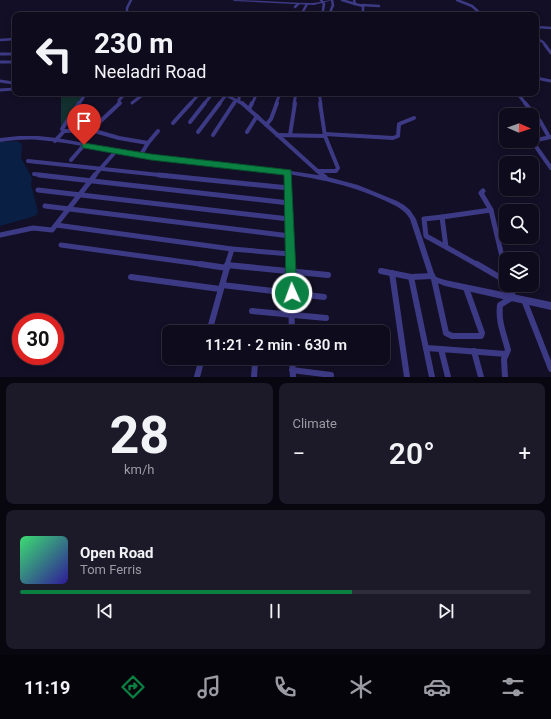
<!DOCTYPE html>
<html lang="en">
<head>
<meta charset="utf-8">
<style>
  body { margin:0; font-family:Roboto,sans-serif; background:#1c1929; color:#f1f3f6; height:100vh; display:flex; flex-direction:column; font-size:15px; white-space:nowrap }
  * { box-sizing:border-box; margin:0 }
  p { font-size:13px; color:#9b9ba3 }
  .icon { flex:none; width:22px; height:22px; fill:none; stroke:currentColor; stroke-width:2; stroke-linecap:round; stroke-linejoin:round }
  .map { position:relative; height:377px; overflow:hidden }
  .details { display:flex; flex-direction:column; gap:6px; padding:6px; background:#08060f; flex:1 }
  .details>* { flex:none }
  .top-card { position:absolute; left:12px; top:12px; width:527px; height:84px; border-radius:8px; box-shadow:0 2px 6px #0003,0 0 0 1px #2e2b3b; background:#0e0b1c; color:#f1f3f6; overflow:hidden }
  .needle { width:26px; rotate:92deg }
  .fabs { position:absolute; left:499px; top:108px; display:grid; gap:8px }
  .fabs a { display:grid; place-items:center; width:40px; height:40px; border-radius:8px; background:#0e0b1c; box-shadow:0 2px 6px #0003,0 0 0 1px #2e2b3b; font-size:20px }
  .speed { position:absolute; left:12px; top:313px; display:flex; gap:8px; font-size:20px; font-weight:700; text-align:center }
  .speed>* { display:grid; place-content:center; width:52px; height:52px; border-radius:50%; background:#0e0b1c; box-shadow:0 2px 6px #0003,0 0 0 1px #2e2b3b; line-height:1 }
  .speed .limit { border:6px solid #d22; background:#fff; color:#111 }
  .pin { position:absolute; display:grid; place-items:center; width:34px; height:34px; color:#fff; margin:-41px -17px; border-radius:50% 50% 50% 0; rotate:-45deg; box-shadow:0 0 4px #0007 }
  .pin .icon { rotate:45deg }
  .me { position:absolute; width:44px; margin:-22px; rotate:358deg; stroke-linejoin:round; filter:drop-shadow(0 0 3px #0008) }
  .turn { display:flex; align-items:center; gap:14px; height:84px; padding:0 16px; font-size:18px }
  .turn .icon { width:52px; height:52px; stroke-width:2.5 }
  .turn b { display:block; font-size:28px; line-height:34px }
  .big { font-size:30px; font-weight:600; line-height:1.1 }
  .details .card { flex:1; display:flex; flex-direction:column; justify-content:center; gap:6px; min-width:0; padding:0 14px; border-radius:8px; background:#1c1929 }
  .details .dial { align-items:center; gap:0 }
  .dial b { font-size:52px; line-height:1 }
  .song { display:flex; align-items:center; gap:12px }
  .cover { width:48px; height:48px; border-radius:6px; background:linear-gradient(135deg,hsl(140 70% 55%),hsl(250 70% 35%)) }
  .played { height:4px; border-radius:2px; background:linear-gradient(90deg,#0b8043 65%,#2e2b3b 65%) }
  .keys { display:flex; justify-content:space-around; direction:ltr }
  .heat { display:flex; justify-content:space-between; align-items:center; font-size:22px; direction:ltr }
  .details .tiles { flex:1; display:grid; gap:6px; grid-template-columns:1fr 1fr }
  .card:last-child { grid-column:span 2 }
  .trip { position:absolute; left:162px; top:325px; width:228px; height:40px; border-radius:8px; background:#0e0b1c; box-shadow:0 2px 6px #0003,0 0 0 1px #2e2b3b; font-weight:600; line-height:40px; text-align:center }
  .tab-bar { display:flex; height:64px; justify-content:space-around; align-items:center; background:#06040b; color:#9b9ba3 }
  .tab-bar .icon { width:28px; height:28px }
  .tab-bar .on { color:#0b8043 }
  .tab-bar b { font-size:18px; color:#f1f3f6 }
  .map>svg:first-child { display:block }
</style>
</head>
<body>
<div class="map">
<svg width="551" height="377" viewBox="0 0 551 377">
  <rect width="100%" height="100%" fill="#130f26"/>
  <polygon fill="#12302f" points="61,93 85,93 61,128"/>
  <polygon fill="#0a1f44" points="17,141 22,144 21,158 32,178 31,184 38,212 35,216 0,226 0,142"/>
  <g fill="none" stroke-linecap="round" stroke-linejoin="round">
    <g stroke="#3d3a85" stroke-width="2.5">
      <polyline points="321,0 324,4 323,10"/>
      <polyline points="342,0 355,4"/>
      <polyline points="354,0 355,4 363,6 363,13"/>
      <polyline points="457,0 472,6 482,15"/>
      <polyline points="362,5 379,6"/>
      <polyline points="295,7 298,4"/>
      <polyline points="127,14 141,15"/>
      <polyline points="127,15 127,8 131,0"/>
      <polyline points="301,15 307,4"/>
      <polyline points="329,15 333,5 332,0"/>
      <polyline points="536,27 551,28"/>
      <polyline points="536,38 543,42 546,46"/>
      <polyline points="0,40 15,39"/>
    </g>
    <g stroke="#3d3a85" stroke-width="3">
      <polyline points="545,45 551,53"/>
      <polyline points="0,54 15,54"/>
      <polyline points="0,62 15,62"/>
      <polyline points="536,78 551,81"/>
      <polyline points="0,81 13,83"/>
      <polyline points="0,90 15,89"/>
      <polyline points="222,93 243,104"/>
      <polyline points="239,93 239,102"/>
      <polyline points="319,93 321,104"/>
      <polyline points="517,93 526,104"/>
      <polyline points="132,103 145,93"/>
      <polyline points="79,104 86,93"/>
      <polyline points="119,104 119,100 126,93"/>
      <polyline points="190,104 200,93"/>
      <polyline points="204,104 213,93"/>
      <polyline points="219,104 226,95"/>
      <polyline points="234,104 236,100"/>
      <polyline points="252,104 257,93"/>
      <polyline points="276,104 280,93"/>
      <polyline points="294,104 296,93"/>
    </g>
    <g stroke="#3d3a85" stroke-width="4">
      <polyline points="242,103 323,176"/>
      <polyline points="525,103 540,121 549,137"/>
      <polyline points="249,109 252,103"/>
      <polyline points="190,122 205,103"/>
      <polyline points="173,123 191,103"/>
      <polyline points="266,125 271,119 277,103"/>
      <polyline points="91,130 119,138 148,143 140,156"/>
      <polyline points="64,131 91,130 120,103"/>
      <polyline points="198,132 220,103"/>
      <polyline points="247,132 257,116"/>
      <polyline points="325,134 393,138 398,136 399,124 414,118"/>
      <polyline points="213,135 234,103"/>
      <polyline points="277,135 325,136"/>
      <polyline points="290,135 295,103"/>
      <polyline points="551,137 532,141 551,168"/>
      <polyline points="55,141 64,131 62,129 79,103"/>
      <polyline points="148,143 158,131"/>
      <polyline points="71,160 84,145"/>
      <polyline points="28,161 169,176"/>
      <polyline points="318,171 336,171 338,168 325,136 320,103"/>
      <polyline points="288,172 288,176"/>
      <polyline points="34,174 48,176"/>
      <polyline points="94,176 116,151"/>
    </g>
    <g stroke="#3d3a85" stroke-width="5">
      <polyline points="39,175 289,203"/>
      <polyline points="159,175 289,188"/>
      <polyline points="288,175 290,265"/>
      <polyline points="322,175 325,177"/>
      <polyline points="38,190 289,219"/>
      <polyline points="483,191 481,193 491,210 504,265"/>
      <polyline points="45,206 290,236"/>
      <polyline points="442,217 424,219 426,236 446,247"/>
      <polyline points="56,225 232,249 290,254"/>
      <polyline points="0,235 33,228 52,230 95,175"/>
      <polyline points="61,245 207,265"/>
      <polyline points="227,265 230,265"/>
      <polyline points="227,265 232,249"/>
      <polyline points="478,265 446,247 442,217 491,210"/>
    </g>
    <g stroke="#3d3a85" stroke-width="6">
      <polyline points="200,264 227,268"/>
      <polyline points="290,264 292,332"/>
      <polyline points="477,264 506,281"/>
      <polyline points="504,264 506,274"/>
      <polyline points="227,265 328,275"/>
      <polyline points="381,271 411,277 432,276"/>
      <polyline points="392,273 407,377"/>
      <polyline points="131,277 220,289"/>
      <polyline points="411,277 432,377"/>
      <polyline points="434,279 446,333 452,336 481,336 482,333 466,288"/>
      <polyline points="222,285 324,297"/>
      <polyline points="524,300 551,369"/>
      <polyline points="252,311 326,318"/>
      <polyline points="209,332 228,264"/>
      <polyline points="426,348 441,349"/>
      <polyline points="474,351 481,377"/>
      <polyline points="292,358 293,377"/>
      <polyline points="292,370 331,375"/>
      <polyline points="197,377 202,358"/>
      <polyline points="254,377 255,363"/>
      <polyline points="448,377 441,349 506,354"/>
      <path d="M505,377L504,359L508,350C504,334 498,322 500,305L513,297L509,285"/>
    </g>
    <g fill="#3d3a85" fill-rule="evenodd">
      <path d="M233,0C259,0 285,3 312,3C319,3 326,0 333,0L314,5L234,1Z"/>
      <path d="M19,136H38L57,138L150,155L291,171L324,176L358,185L397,201L404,205L410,210L416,219L434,273L436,277L445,280L551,302V310L445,286L432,281L428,274L410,219C404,208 392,204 381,199C341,181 298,175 255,170C221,167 187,164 153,159C115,154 78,143 39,140C26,139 13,140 0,142V138Z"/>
    </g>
  </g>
  <polygon fill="#0b8043" stroke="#07532c" points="82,143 84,143 151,154 291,170 297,293 296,297 292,299 287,297 286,293 284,175 151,160 84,148 82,147"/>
</svg>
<div class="fabs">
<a><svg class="needle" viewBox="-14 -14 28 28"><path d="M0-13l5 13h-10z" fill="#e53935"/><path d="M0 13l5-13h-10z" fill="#9b9ba3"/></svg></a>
<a><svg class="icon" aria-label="sound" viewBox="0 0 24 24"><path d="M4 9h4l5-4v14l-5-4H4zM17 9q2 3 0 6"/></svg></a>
<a><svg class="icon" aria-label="search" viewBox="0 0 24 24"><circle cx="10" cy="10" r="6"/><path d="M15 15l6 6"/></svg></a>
<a><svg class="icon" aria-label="layers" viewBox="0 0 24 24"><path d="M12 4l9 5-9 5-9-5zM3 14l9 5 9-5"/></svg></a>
</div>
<div class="speed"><div class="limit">30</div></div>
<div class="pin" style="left:84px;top:145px;background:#d93025"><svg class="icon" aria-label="arrive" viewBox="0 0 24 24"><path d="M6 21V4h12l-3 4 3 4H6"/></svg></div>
<svg class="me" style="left:292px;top:293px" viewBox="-20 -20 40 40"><circle r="17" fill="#0b8043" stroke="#fff" stroke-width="3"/><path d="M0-11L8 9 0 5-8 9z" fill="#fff"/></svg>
<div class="trip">11:21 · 2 min · 630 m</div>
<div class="top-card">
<div class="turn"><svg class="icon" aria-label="left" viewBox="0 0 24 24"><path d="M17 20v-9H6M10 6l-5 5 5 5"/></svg><div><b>230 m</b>Neeladri Road</div></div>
</div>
</div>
<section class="details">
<div class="tiles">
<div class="card dial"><b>28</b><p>km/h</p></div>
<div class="card"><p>Climate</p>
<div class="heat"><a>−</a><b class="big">20°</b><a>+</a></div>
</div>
<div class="card">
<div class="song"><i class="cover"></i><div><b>Open Road</b><p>Tom Ferris</p></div></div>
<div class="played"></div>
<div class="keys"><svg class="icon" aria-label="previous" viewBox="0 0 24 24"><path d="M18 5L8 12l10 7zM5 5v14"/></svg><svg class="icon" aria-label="pause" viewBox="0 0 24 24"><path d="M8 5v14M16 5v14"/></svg><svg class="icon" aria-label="next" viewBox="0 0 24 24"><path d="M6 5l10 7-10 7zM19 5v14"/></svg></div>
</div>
</div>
</section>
<nav class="tab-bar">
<b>11:19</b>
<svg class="icon on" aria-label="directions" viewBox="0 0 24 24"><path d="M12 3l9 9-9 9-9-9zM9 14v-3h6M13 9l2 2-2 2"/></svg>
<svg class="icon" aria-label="music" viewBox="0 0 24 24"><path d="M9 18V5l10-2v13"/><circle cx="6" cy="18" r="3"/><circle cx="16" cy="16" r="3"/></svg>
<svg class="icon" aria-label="phone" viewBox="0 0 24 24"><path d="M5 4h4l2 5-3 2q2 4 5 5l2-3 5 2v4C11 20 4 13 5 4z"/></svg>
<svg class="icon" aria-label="climate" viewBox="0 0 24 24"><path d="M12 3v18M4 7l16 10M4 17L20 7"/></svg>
<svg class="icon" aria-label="car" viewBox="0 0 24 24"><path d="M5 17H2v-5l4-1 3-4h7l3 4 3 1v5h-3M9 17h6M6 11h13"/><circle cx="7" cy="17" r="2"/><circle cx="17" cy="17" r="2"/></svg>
<svg class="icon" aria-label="filters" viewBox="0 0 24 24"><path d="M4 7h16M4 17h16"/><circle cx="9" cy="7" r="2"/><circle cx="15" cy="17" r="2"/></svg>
</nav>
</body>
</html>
